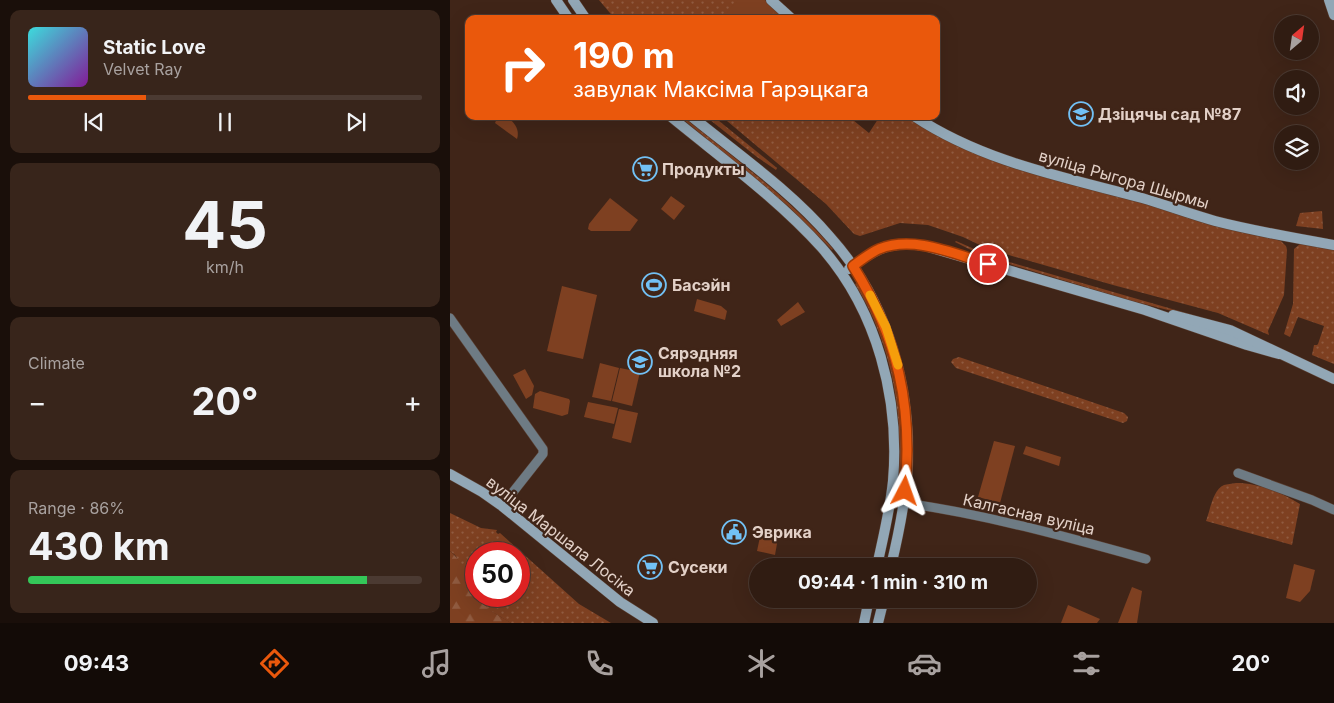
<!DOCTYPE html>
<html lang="en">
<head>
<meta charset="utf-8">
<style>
  body { margin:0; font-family:Inter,sans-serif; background:#38251b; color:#f1f3f6; height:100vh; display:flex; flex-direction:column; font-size:19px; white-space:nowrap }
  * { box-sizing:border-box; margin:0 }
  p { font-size:16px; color:#a8a19f }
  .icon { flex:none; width:28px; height:28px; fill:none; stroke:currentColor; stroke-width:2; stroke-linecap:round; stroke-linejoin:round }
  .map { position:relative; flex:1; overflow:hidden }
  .drawer { display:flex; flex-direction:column; gap:10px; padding:10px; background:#1a0f0a; width:450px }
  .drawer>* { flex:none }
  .hud { position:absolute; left:15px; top:15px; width:475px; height:105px; border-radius:10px; box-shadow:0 5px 20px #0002,0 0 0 1px #4b3a32; background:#ea580c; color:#fff; overflow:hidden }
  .needle { width:32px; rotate:29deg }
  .buttons { position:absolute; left:824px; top:15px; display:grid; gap:10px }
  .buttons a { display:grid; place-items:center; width:45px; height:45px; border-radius:50%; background:#301c12; box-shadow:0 5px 20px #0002,0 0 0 1px #4b3a32; font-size:25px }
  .speed { position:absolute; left:15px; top:542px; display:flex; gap:10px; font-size:25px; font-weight:700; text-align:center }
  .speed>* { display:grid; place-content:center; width:65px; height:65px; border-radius:50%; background:#301c12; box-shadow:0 5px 20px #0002,0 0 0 1px #4b3a32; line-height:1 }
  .speed .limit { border:8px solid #d22; background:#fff; color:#111 }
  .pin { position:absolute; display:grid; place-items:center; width:42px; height:42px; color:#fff; margin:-21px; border:2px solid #fff; border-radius:50%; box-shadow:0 1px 5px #0007 }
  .me { position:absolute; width:55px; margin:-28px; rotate:4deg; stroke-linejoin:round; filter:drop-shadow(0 0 4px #0008) }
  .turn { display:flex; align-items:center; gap:18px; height:105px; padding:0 25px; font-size:22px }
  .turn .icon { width:65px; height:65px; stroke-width:2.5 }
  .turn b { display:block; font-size:35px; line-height:42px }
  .big { font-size:38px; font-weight:700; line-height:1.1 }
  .drawer .card { flex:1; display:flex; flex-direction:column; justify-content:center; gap:8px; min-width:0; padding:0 18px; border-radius:10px; background:#38251b }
  .drawer .dial { align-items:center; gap:0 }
  .dial b { font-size:65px; line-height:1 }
  .song { display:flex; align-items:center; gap:15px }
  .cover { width:60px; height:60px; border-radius:8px; background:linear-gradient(135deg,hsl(180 70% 55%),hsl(290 70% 35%)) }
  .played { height:5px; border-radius:2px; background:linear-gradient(90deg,#ea580c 30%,#4b3a32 30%) }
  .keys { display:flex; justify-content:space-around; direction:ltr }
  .heat { display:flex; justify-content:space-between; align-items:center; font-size:28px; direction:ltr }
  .charge { height:8px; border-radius:4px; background:linear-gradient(90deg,#34c759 86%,#4b3a32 0) }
  .trip { position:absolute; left:299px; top:558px; width:288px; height:50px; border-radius:25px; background:#301c12; box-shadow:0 5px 20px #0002,0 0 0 1px #4b3a32; font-weight:700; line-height:50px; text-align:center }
  .menu { display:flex; height:80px; justify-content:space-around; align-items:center; background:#130b07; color:#a8a19f }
  .menu .icon { width:35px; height:35px }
  .menu .on { color:#ea580c }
  .menu b { font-size:22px; color:#f1f3f6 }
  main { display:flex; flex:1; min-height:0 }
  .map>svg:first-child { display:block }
</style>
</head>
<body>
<main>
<section class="drawer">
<div class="card">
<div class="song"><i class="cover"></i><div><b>Static Love</b><p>Velvet Ray</p></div></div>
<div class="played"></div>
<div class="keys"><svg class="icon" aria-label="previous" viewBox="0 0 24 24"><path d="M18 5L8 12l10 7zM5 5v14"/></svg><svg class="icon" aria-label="pause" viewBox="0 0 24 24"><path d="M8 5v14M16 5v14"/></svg><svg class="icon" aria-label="next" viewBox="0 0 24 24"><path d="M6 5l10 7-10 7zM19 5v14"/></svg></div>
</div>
<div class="card dial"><b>45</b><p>km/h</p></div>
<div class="card"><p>Climate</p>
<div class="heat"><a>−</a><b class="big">20°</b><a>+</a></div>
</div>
<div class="card"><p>Range · 86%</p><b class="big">430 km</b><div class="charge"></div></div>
</section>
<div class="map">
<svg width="884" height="623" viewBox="0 0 884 623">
  <defs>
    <pattern id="grass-dots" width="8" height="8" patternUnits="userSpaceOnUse" patternTransform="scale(1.25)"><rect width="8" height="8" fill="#7e4021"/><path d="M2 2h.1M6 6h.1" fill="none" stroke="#905b40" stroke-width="1.8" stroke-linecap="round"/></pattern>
    <pattern id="forest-firs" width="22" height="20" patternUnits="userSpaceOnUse" patternTransform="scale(1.25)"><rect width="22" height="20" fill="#7e4021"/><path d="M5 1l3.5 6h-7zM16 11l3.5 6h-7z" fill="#905b40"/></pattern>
  </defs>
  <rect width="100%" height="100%" fill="#402518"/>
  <g fill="url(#grass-dots)">
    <polygon points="149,0 315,0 336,19 165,19"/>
    <path d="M229,116H232C284,158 340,198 383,249L382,250L338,206Z"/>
    <polygon points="255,116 263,116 327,168 326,170 307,157"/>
    <polygon points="271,116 398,116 419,133 430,116 454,116 506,145 574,171 831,241 836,246 837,250 834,295 818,331 819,335 768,313 663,285 538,249 513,237 478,225 450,223 410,236 404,234 376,204"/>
    <polygon points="872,211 873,229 846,226 850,213"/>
    <polygon points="506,241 545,258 743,315 742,316 678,300 546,260 531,255 505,242"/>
    <polygon points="850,244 884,249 884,364 862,355 864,345 867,345 868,344 874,326 848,317 840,337 834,334 843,304 844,249"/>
    <path d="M407,283C445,352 455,409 450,487H448C454,415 443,346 405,284Z"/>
    <polygon points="509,357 674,413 678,417 677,421 673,423 506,368 501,362 503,359"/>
    <path d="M786,483C809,483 830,492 850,504L842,545L756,521C760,511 763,489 774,485C777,484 782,484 786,483Z"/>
    <polygon points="0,513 31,528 47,530 46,532 48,534 50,533 129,604 161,623 61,623 39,610 31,602 28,596 69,596 69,554 26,554 26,592 5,555 0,551"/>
  </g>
  <path fill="url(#forest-firs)" d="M0,551C9,558 26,585 26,596H28C35,610 49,615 61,623H0Z"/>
  <g fill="#7e4021">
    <polygon points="288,0 312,0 325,11 318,19 275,19 273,17"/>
    <path d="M48,116C60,116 71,127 67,139L45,123Z"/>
    <polygon points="221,196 235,206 224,220 211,209"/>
    <polygon points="160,198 188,220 180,231 141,231 138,229 139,224"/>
    <polygon points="112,286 147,295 133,359 97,351"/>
    <polygon points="247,299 271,306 277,311 275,320 244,311"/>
    <polygon points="348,302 355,312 331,326 327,320"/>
    <polygon points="150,363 169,368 161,401 142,397"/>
    <polygon points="170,368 190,372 182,406 162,401"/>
    <polygon points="75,369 84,386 82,395 76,399 63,375"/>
    <polygon points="90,391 119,399 120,401 118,414 112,416 83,408 85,394"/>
    <polygon points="138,402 168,408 164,424 134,417"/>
    <polygon points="169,409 188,413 181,443 162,438"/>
    <polygon points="544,441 565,446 550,503 528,497"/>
    <polygon points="576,446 611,457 609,466 573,454"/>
    <polygon points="311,532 328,538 325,555 307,551"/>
    <polygon points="844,564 865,570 860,591 850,602 836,598"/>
    <polygon points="682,587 692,591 687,623 668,623"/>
    <polygon points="618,605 650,619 647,623 611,623"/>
  </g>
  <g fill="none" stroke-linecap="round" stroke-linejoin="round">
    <g stroke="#5a4134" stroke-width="10">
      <g id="street">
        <polyline points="0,318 93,449 93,454 52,506"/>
        <polyline points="788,473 862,500 884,510"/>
        <path d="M454,503C535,514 617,537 696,559"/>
      </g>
    </g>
    <g stroke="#5a4134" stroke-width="11">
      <g id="secondary">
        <polyline points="106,0 119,19"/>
        <polyline points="123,0 136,19"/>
        <polyline points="321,0 342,19"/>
        <polyline points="879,0 884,15"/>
        <path d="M220,116C271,158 327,198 372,248C427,311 450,398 443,481C440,510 433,538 427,566"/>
        <path d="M241,116C289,155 341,191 381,238C439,303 463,391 457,477C454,507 448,537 441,566"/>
        <path d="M464,116C533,162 614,177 692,198C716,205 740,214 765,221C804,231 844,238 884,245"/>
        <path d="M399,269C426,248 440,241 475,246L695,310L797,345L829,354"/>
        <polyline points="723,315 780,330 884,379"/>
        <polyline points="0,474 32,492 52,506 170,602 203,623"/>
        <polyline points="414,623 419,599"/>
        <polyline points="428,623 434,599"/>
      </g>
    </g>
    <use href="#street" stroke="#6e7b84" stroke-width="9"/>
    <use href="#secondary" stroke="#92a7b6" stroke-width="10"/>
  </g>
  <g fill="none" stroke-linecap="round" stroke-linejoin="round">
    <g stroke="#983908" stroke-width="12">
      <path id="route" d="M455,491C463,406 448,338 403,266C411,260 420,253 429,249C464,235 504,254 538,264"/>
    </g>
    <use href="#route" stroke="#ea580c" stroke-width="9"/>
    <polyline stroke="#f59e0b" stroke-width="9" points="420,295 436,327 448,365"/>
  </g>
  <defs>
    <g id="school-ring" transform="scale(1.25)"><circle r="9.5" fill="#402518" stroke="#72c1f5" stroke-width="1.5"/><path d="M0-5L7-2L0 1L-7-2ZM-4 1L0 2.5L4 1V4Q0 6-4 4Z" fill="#72c1f5"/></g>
    <g id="supermarket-ring" transform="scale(1.25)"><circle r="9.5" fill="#402518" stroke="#72c1f5" stroke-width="1.5"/><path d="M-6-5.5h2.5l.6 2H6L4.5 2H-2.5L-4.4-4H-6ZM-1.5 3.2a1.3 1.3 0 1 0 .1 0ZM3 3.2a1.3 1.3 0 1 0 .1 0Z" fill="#72c1f5"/></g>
    <g id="stadium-ring" transform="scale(1.25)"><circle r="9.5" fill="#402518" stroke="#72c1f5" stroke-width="1.5"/><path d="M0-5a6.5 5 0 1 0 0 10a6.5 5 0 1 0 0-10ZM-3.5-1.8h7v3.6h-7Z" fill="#72c1f5"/></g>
    <g id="civic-ring" transform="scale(1.25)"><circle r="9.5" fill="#402518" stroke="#72c1f5" stroke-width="1.5"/><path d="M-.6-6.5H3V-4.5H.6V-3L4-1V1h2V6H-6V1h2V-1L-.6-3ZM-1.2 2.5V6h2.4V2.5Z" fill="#72c1f5"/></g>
  </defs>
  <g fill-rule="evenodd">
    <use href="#school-ring" x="631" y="114"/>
    <use href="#supermarket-ring" x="195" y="169"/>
    <use href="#stadium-ring" x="204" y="285"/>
    <use href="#school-ring" x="190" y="362"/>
    <use href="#civic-ring" x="284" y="532"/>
    <use href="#supermarket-ring" x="200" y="567"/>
  </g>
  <g text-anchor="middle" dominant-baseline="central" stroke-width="4.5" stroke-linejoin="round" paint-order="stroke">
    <g font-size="16" font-weight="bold" fill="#e3d1c8" stroke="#402518" text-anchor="start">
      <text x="648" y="114">Дзіцячы сад №87</text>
      <text x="212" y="169">Продукты</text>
      <text x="222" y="285">Басэйн</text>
      <text x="208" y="353">Сярэдняя<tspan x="208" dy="18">школа №2</tspan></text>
      <text x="302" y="532">Эврика</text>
      <text x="218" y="567">Сусеки</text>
    </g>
    <g font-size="16" fill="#e3d1c8" stroke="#402518">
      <text transform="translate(674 179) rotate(16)">вуліца Рыгора Шырмы</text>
      <text transform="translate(579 514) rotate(13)">Калгасная вуліца</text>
      <text transform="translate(111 536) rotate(38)">вуліца Маршала Лосіка</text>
    </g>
  </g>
</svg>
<div class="buttons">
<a><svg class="needle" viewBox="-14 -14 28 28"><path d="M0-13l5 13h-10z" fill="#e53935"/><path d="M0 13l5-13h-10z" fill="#a8a19f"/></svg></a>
<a><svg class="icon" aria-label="sound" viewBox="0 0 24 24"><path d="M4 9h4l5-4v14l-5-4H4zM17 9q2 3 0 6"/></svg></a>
<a><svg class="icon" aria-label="layers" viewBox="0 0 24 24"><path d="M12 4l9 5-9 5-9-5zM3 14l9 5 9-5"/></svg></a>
</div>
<div class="speed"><div class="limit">50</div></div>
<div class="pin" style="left:538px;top:264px;background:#d93025"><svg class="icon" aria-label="arrive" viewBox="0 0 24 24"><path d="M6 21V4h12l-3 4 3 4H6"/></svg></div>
<svg class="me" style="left:455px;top:491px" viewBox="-20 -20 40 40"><path d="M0-17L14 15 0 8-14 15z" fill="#ea580c" stroke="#fff" stroke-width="4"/></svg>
<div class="trip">09:44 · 1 min · 310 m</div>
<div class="hud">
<div class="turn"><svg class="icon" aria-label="right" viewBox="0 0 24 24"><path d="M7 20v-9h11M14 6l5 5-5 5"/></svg><div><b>190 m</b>завулак Максіма Гарэцкага</div></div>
</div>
</div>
</main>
<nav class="menu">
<b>09:43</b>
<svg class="icon on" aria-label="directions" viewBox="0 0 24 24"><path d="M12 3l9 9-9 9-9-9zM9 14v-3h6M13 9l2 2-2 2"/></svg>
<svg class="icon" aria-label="music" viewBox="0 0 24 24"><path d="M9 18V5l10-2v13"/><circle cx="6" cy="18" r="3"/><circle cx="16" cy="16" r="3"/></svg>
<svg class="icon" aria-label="phone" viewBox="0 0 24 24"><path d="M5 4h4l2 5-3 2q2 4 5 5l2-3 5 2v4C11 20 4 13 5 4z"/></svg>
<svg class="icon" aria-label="climate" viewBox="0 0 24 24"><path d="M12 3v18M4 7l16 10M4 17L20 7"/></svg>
<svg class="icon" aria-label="car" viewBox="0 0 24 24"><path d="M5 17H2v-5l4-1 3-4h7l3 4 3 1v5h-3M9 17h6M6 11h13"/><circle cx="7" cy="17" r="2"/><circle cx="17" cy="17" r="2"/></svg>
<svg class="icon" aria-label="filters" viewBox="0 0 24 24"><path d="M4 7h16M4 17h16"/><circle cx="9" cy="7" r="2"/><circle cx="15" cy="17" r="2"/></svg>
<b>20°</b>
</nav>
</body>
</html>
